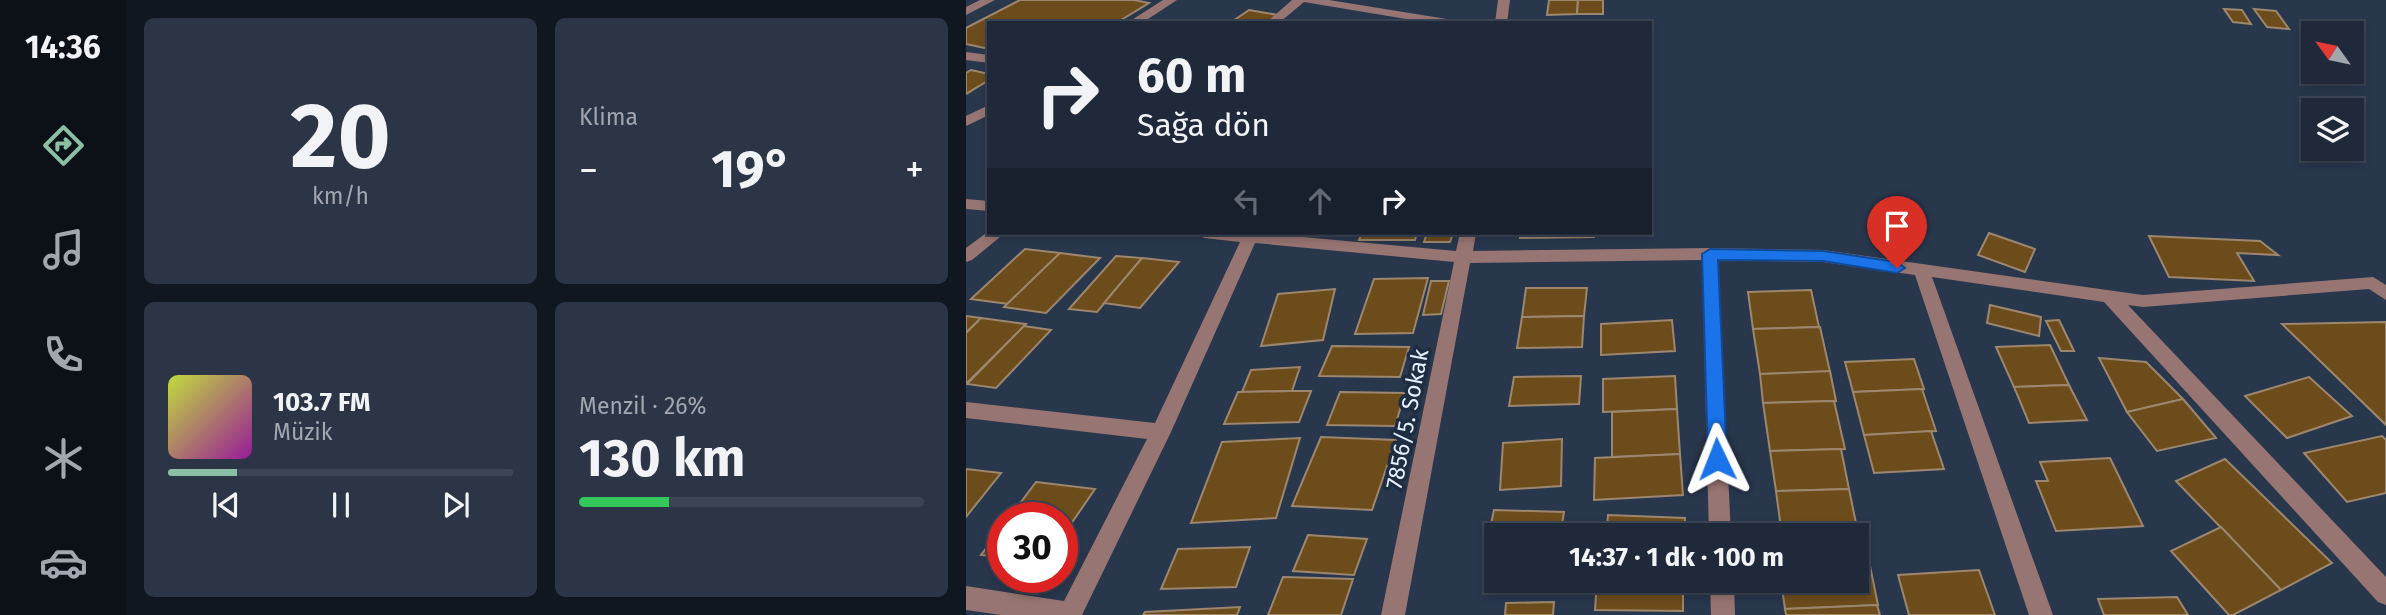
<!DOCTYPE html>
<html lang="tr">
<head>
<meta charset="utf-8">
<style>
  body { margin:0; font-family:"Fira Sans",sans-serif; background:#2c3545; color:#f1f3f6; height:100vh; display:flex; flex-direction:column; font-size:26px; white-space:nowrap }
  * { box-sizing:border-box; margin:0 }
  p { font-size:23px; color:#a1a6af }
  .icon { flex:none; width:38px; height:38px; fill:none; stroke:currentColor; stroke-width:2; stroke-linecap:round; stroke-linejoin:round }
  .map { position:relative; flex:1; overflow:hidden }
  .details { display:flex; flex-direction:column; gap:18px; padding:18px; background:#111720; width:840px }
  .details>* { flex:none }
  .guide { position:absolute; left:21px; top:21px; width:665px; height:214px; border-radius:0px; box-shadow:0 4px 10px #0003,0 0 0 2px #3c4554; background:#1f293a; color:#f1f3f6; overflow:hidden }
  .needle { width:46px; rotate:303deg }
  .fabs { position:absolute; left:1335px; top:21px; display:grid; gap:14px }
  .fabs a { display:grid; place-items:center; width:63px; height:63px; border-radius:0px; background:#1f293a; box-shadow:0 4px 10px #0003,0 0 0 2px #3c4554; font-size:35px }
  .speed { position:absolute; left:21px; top:502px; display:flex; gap:14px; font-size:35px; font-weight:700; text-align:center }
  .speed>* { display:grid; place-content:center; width:91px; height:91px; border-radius:50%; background:#1f293a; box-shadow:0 4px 10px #0003,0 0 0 2px #3c4554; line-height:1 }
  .speed .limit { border:10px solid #d22; background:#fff; color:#111 }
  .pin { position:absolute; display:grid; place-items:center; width:60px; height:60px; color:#fff; margin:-72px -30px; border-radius:50% 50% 50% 0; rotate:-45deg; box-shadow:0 0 7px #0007 }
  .pin .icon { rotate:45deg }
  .me { position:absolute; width:77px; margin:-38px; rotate:358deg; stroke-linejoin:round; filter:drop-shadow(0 0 5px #0008) }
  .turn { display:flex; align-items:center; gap:24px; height:147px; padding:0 35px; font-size:32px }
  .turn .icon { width:91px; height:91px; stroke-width:2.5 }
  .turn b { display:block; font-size:49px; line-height:60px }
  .lanes { display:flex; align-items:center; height:66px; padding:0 35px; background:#0003; justify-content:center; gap:35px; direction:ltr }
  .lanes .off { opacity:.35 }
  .big { font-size:52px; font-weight:700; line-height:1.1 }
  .details .widget { flex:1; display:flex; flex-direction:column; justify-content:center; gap:10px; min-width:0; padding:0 24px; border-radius:10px; background:#2c3545 }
  .details .dial { align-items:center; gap:0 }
  .dial b { font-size:91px; line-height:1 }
  .song { display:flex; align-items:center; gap:21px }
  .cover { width:84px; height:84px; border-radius:10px; background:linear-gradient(135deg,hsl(70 70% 55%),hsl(300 70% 35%)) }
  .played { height:7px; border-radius:4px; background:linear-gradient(90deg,#8abfa5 20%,#3c4554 20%) }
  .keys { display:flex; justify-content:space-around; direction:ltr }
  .heat { display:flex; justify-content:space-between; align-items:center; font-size:38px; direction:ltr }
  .charge { height:10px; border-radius:5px; background:linear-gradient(90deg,#34c759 26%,#3c4554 0) }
  .details .tiles { flex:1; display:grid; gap:18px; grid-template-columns:repeat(2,1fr) }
  .trip { position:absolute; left:518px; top:523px; width:385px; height:70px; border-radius:0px; background:#1f293a; box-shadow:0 4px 10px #0003,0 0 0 2px #3c4554; font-weight:700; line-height:70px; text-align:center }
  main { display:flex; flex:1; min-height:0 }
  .dock { display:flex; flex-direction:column; width:126px; justify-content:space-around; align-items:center; background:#0c1017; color:#a1a6af }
  .dock .icon { width:49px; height:49px }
  .dock .on { color:#8abfa5 }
  .dock b { font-size:32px; color:#f1f3f6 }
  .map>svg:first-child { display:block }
</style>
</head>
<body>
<main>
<nav class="dock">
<b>14:36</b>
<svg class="icon on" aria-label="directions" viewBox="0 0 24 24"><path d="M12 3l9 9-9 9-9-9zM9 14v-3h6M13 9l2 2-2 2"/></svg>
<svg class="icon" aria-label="music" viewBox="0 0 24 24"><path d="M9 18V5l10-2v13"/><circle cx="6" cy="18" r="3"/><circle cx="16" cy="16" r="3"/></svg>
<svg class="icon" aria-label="phone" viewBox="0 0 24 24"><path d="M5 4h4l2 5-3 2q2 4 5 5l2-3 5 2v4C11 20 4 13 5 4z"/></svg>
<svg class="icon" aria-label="climate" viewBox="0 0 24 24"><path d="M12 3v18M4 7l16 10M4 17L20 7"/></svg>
<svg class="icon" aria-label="car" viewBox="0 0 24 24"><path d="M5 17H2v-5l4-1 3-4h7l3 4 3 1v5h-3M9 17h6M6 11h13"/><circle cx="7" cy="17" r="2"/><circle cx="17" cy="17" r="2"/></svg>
</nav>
<section class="details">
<div class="tiles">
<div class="widget dial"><b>20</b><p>km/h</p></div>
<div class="widget"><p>Klima</p>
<div class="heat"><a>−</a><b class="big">19°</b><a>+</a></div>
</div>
<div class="widget">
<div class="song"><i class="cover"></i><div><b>103.7 FM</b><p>Müzik</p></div></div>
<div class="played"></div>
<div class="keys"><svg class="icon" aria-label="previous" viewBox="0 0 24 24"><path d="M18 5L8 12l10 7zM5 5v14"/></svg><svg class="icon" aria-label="pause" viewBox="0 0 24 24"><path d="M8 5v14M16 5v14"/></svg><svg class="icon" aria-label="next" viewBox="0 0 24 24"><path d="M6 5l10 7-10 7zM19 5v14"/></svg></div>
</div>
<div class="widget"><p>Menzil · 26%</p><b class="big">130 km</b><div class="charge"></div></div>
</div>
</section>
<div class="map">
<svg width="1420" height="615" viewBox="0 0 1420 615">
  <rect width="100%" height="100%" fill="#29374d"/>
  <g fill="#6d4c1c" stroke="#9c876e" stroke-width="2">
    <polygon points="54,0 168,0 183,3 150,23 23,23 23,49 0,44 0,28"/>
    <polygon points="583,0 612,0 611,14 581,15"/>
    <polygon points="612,0 637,0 637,14 611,14"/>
    <polygon points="1258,9 1276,10 1285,24 1267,22"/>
    <polygon points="1288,9 1310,11 1323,29 1301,27"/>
    <polygon points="283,10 312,15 301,23 264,23"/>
    <polygon points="1353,25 1375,27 1379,33 1356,31"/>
    <polygon points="5,70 23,74 23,80 0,94 0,73"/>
    <polygon points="396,233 451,233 449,240 393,240"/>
    <polygon points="461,233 487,233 484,242 458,242"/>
    <polygon points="555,233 629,233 628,237 554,238"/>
    <polygon points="1023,233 1069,249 1059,272 1012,255"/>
    <polygon points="1183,236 1294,241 1312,255 1271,253 1288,281 1203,277"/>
    <polygon points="59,249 94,253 42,304 5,299"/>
    <polygon points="94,253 134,258 80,313 38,307"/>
    <polygon points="150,256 176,258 131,312 103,309"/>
    <polygon points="176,258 213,262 174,308 138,303"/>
    <polygon points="462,278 447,333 389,334 408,279"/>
    <polygon points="465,281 483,281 475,314 457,315"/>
    <polygon points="560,288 621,288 618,316 556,317"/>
    <polygon points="369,289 357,340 295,346 312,294"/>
    <polygon points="845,290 853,327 787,329 782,292"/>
    <polygon points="1024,305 1075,317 1073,336 1021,323"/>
    <polygon points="0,316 15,318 0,333"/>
    <polygon points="618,316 616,347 551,348 556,317"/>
    <polygon points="15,318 60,324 0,384 0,333"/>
    <polygon points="706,320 709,351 635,355 635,324"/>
    <polygon points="1093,320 1108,351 1095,351 1080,321"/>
    <polygon points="1420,322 1420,425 1316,324"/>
    <polygon points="58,326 85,330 30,388 1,384"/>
    <polygon points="854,327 864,372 794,374 787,329"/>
    <polygon points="1084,345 1103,385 1048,387 1030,347"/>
    <polygon points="366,346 443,347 434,377 353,376"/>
    <polygon points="1133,358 1180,362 1217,399 1161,412"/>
    <polygon points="948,359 958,389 887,392 879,362"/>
    <polygon points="334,367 326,391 276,392 285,370"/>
    <polygon points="864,371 870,401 797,403 794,374"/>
    <polygon points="615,376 613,404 543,406 548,377"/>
    <polygon points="709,376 711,409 637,412 637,379"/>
    <polygon points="1343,377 1386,416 1321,438 1279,396"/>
    <polygon points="1103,385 1121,420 1063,423 1048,387"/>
    <polygon points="956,389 970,431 898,435 887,392"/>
    <polygon points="326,391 345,391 333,422 258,424 272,392"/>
    <polygon points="374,392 439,393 429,426 361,425"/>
    <polygon points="1217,399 1250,438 1191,451 1161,412"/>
    <polygon points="868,401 879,449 804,451 797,403"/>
    <polygon points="711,409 714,454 646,457 646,412"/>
    <polygon points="965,431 978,469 908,473 898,435"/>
    <polygon points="1416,436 1420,440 1420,493 1381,502 1338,453"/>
    <polygon points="355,437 430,440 406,510 326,506"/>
    <polygon points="334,438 310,518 225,523 256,442"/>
    <polygon points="596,439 595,486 534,490 537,443"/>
    <polygon points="875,449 883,489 810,491 804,451"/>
    <polygon points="714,454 717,495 628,500 629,458"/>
    <polygon points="1144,458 1177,526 1090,531 1070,481 1082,481 1074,462"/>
    <polygon points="1259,459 1366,563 1315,590 1210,481"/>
    <polygon points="0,469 35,473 0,517"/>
    <polygon points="70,482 129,489 96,537 96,518 43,518"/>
    <polygon points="883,489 892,533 816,536 810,491"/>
    <polygon points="528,510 598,512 594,536 530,536 530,548 520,547"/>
    <polygon points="642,515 719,518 718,536 640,536"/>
    <polygon points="37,526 37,557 15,555"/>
    <polygon points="1255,527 1315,590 1267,615 1263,615 1205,551"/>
    <polygon points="342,535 401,539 388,575 327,571"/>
    <polygon points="284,547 270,587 195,589 212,549"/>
    <polygon points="891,551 901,551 912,605 819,609 815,581 891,581"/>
    <polygon points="1013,570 1029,615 943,615 932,575"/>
    <polygon points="317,577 387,579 375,615 302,615"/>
    <polygon points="631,581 717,581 717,611 629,610"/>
    <polygon points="1211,597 1222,615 1138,615 1132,599"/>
    <polygon points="588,602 587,615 539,615 540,603"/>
    <polygon points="911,605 914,615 820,615 819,609"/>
    <polygon points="274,607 271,615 177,615 179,612"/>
  </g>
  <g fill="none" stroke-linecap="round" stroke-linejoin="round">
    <g fill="#977572" fill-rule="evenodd">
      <polygon points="14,0 29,0 0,15 0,7"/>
      <polygon points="197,0 211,0 176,23 161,23"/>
      <polygon points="326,0 363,0 487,20 493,23 464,23 338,2 313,23 300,23"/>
      <polygon points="532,0 544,0 541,23 529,23"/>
      <polygon points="0,52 23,55 23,63 0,60"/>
      <polygon points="23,105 23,115 0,126 0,116"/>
      <polygon points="0,199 23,201 23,211 0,209"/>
      <polygon points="23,231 39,233 6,260 0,262 0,248"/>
      <polygon points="230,233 294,233 490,251 494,233 510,233 507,251 744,248 857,250 1177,295 1407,277 1420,285 1420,300 1403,289 1177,307 1162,305 1420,577 1420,605 1412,602 1138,302 966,277 1087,615 1063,615 949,275 857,262 752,260 765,536 743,536 736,260 504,263 439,615 415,615 488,262 289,243 205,432 116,615 35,615 0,610 0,586 98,601 181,439 0,418 0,402 189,423 274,242 238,238"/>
      <polygon points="744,581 768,581 769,615 745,615"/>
    </g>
  </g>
  <polygon fill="#1a73e8" stroke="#114b97" stroke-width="2" points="744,249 857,251 931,262 939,268 931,273 857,261 752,260 761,459 758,465 751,467 745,465 742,459 736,254"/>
  <g text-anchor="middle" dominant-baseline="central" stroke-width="7" stroke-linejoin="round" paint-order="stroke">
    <g font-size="23" fill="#e7f0ff" stroke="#1f2d42">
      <text transform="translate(441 419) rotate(-79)">7856/5. Sokak</text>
    </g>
  </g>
</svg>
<div class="fabs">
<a><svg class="needle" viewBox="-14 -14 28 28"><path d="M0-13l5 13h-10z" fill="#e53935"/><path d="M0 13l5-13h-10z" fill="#a1a6af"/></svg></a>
<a><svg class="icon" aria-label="layers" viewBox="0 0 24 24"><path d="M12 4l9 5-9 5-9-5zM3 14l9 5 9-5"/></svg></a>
</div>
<div class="speed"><div class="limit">30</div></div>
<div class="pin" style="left:931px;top:268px;background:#d93025"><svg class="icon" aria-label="arrive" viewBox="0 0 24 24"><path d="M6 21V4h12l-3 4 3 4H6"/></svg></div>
<svg class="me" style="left:751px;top:459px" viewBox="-20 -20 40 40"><path d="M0-17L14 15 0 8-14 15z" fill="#1a73e8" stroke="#fff" stroke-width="4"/></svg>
<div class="trip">14:37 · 1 dk · 100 m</div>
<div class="guide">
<div class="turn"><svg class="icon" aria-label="right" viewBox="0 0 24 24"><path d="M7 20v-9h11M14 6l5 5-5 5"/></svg><div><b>60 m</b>Sağa dön</div></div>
<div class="lanes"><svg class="icon off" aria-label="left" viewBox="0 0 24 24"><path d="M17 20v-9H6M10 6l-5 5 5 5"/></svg><svg class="icon off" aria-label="ahead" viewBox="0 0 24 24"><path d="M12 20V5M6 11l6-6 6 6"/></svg><svg class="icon" aria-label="right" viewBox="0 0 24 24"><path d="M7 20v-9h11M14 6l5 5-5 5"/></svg></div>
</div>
</div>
</main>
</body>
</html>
